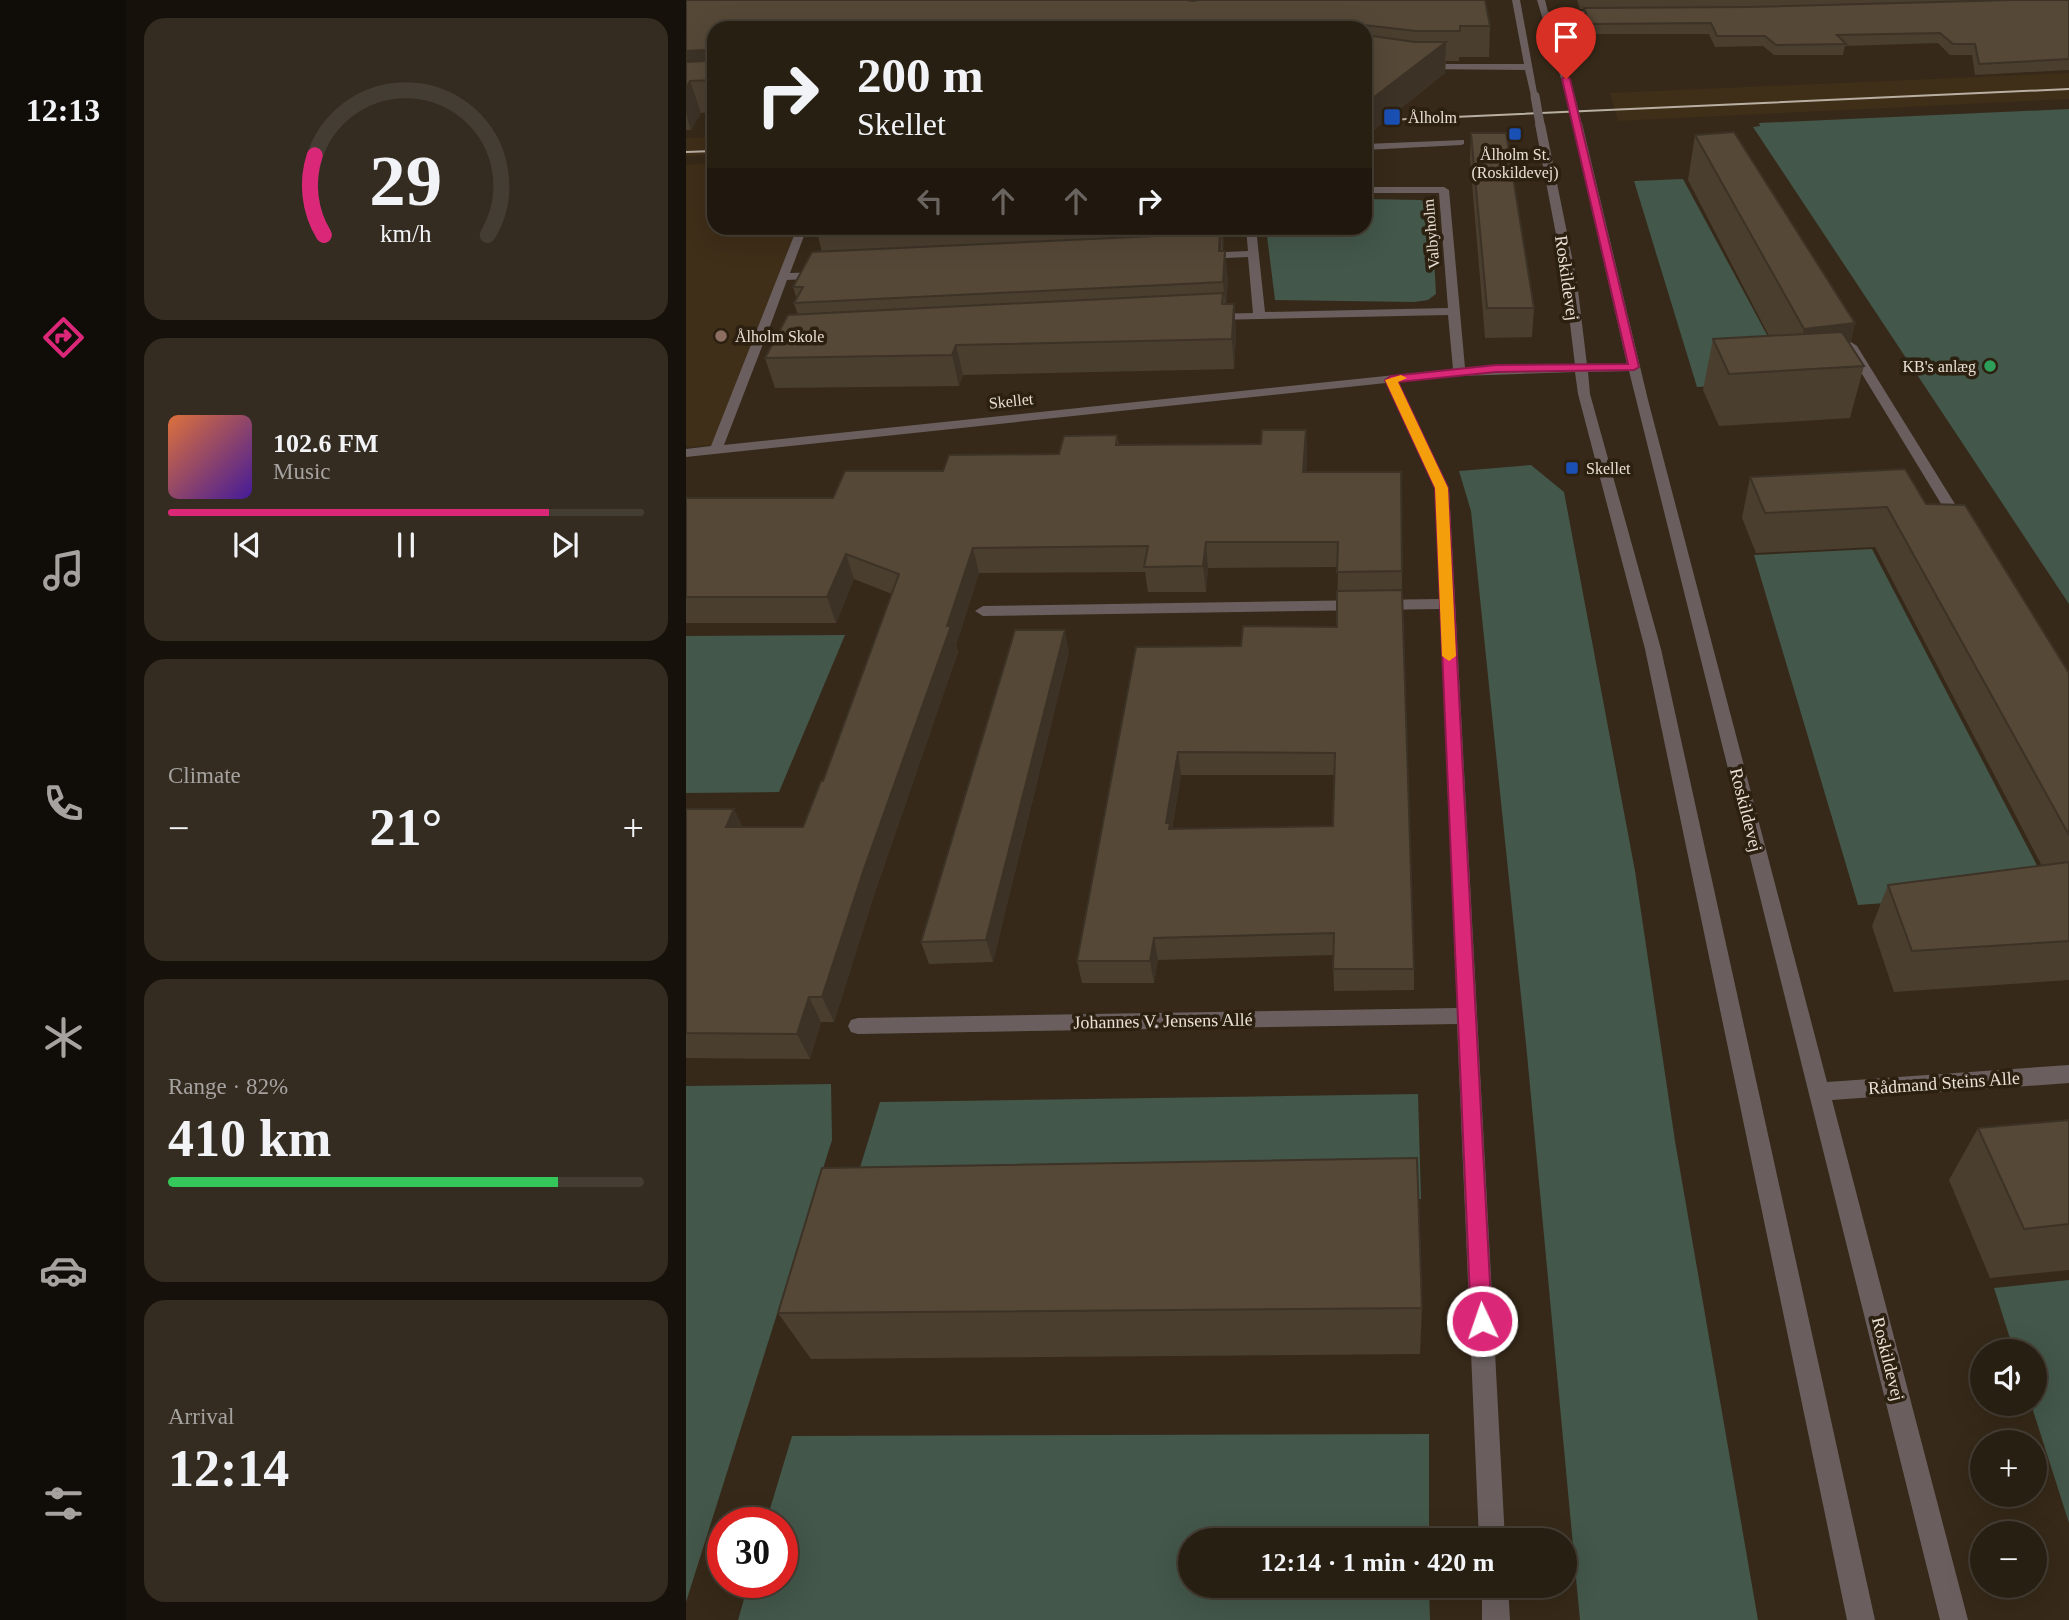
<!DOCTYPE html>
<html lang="en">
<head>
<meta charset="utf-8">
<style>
  body { margin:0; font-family:"Times New Roman",serif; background:#342c21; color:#f1f3f6; height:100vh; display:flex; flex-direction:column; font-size:26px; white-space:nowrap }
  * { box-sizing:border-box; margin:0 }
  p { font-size:23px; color:#a5a2a0 }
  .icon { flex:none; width:38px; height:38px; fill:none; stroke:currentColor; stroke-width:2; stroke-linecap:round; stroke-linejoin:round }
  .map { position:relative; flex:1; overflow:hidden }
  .side { display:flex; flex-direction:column; gap:18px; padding:18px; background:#16110a; width:560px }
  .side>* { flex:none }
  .guide { position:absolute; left:21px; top:21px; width:665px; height:214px; border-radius:21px; box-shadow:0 7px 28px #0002,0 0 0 2px #443d33; background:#281f13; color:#f1f3f6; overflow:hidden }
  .fabs { position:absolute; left:1284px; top:1339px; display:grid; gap:14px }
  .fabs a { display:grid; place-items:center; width:77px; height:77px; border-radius:50%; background:#281f13; box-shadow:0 7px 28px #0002,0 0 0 2px #443d33; font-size:35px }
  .speed { position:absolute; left:21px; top:1507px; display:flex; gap:14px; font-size:35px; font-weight:700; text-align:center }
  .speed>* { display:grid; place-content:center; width:91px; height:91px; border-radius:50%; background:#281f13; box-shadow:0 7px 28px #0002,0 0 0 2px #443d33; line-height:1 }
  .speed .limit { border:10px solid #d22; background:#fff; color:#111 }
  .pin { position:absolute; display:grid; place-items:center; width:60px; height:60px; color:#fff; margin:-72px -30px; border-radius:50% 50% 50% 0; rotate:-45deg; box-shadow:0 0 7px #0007 }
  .pin .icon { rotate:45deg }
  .me { position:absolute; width:77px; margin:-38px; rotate:357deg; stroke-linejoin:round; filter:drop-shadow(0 0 5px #0008) }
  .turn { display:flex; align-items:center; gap:24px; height:147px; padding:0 35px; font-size:32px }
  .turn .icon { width:91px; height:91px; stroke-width:2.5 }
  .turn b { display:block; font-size:49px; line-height:60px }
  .lanes { display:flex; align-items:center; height:66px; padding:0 35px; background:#0003; justify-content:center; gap:35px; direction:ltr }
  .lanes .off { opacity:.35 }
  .big { font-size:52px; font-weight:700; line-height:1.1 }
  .side .tile { flex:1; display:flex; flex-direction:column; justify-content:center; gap:10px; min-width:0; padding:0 24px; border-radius:21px; background:#342c21 }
  .side .dial { align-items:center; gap:0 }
  .dial svg { height:182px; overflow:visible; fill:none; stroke:#443d33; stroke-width:7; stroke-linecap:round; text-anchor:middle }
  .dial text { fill:#f1f3f6; stroke:none }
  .song { display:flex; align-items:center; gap:21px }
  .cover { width:84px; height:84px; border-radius:10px; background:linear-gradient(135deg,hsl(20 70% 55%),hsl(260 70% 35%)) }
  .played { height:7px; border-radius:4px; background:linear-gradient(90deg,#db2777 80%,#443d33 80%) }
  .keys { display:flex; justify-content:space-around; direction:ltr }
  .heat { display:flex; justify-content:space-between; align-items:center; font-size:38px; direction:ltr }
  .charge { height:10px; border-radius:5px; background:linear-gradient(90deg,#34c759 82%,#443d33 0) }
  .trip { position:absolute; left:492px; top:1528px; width:399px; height:70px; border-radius:35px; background:#281f13; box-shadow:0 7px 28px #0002,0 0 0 2px #443d33; font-weight:700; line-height:70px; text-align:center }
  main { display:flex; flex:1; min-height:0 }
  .menu { display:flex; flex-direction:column; width:126px; justify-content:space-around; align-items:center; background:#100c08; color:#a5a2a0 }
  .menu .icon { width:49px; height:49px }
  .menu .selected { color:#db2777 }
  .menu b { font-size:32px; color:#f1f3f6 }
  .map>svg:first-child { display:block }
</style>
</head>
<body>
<main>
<nav class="menu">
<b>12:13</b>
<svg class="icon selected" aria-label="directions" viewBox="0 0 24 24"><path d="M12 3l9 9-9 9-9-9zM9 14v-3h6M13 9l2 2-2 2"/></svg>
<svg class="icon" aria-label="music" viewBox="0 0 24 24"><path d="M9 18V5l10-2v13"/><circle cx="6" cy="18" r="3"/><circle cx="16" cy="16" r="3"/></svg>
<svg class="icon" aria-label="phone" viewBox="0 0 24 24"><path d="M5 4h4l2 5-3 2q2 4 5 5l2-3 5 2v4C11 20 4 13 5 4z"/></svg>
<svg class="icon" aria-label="climate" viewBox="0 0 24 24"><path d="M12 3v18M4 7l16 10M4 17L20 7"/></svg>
<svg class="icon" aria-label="car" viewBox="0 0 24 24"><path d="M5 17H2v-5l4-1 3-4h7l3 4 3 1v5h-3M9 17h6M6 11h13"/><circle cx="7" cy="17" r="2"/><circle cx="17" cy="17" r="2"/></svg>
<svg class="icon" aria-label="filters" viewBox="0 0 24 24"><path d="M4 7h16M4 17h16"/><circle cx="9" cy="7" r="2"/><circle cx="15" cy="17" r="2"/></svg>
</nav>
<section class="side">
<div class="tile dial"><svg viewBox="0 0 100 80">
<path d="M14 69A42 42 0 1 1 86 69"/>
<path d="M14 69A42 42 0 0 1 10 34" stroke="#db2777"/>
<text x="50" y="56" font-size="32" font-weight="700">29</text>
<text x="50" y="72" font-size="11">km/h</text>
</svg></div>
<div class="tile">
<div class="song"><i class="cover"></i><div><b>102.6 FM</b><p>Music</p></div></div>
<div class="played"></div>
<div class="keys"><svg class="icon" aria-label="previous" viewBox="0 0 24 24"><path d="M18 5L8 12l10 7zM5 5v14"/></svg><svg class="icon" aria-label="pause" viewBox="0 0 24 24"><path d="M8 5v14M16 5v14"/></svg><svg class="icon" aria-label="next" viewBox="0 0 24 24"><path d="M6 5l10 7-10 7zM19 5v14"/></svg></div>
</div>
<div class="tile"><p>Climate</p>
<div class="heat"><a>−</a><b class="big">21°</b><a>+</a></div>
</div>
<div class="tile"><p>Range · 82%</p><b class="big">410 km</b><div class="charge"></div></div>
<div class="tile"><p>Arrival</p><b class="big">12:14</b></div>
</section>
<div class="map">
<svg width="1383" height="1620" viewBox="0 0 1383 1620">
  <rect width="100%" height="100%" fill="#362919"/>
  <g fill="#3f2e18">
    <polygon points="1383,73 1383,99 932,121 924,93"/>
    <polygon points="28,137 28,155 0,156 0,138"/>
    <polygon points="28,163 28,228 112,228 26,445 0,447 0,165"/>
  </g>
  <g fill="#43574a">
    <polygon points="1383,109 1383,604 1067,127 1074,126 1073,123"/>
    <polygon points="997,179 1107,383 1011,387 948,181"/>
    <polygon points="679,199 734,200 745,203 750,294 742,300 728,302 589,300 580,228 679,228"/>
    <polygon points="845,465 878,492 949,871 989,1141 1072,1620 894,1620 841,1054 785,511 773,471"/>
    <polygon points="1186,549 1366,894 1280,897 1172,905 1068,555"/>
    <polygon points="159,635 93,792 0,793 0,636"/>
    <polygon points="145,1084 146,1140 0,1602 0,1086"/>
    <polygon points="732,1094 735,1199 162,1207 194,1102"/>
    <polygon points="1383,1280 1383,1523 1345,1404 1349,1404 1349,1351 1328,1351 1308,1288"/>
    <polygon points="743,1434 743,1540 504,1540 504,1586 743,1586 744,1620 52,1620 63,1582 96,1582 96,1522 80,1522 106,1436"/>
  </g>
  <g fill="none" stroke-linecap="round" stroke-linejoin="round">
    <g fill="#6a5f5e" fill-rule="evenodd">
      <polygon points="826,0 834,0 852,98 845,96 839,70 735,69 738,64 838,64"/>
      <polygon points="851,0 859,0 862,12 921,11 925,13 921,15 864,16 887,97 880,95"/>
      <polygon points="891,120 896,123 962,400 1141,1082 1383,1065 1383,1083 1146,1100 1282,1620 1254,1620 943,371 902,372 904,394 975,649 1189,1620 1161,1620 959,649 892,394 889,372 773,376 712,382 763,488 819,1540 793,1540 771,1024 172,1034 165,1032 162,1026 165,1020 172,1018 771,1008 754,609 297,616 289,611 297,606 754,599 749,488 700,383 0,457 0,449 25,446 111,228 121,228 104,273 137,272 143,275 137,278 101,280 80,337 111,335 117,339 111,343 77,344 38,445 767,369 762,315 527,320 521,317 527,314 567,313 562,257 518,259 513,256 518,253 562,251 560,228 570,228 579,312 762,308 753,193 679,193 679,187 758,187 763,190 779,368 889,365 879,282 849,124 854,121 859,124 891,282 901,365 941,364 886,123"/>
      <polygon points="778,140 778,144 775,145 679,150 679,144"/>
      <polygon points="1165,342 1171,346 1282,525 1280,528 1270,528 1268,525 1159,346"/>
      <polygon points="796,1586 822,1586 824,1620 796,1620"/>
    </g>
    <g stroke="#b9afa3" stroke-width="2">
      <polyline points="679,121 1383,89"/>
      <polyline points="0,152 28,151"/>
    </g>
    <g stroke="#6a5f5e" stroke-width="9">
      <polyline points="884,95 891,123"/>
      <polyline points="849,96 854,124"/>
    </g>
  </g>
  <g fill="#4a3e2f" fill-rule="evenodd">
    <polygon points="0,0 799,0 804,26 803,57 773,57 773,61 760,61 759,73 679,137 679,28 28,28 28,112 15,113 5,130 0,130"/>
    <polygon points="891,0 1383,0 1383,70 1289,75 1286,55 1264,55 1252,43 1159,46 1157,55 1088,55 1077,46 1029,47 1023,34 903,34 897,18 898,9 894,9"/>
    <polygon points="785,133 848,308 846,337 799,338 784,159"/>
    <polygon points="1009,135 1169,323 1164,344 1178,366 1164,418 1033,426 1017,390 1027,339 1083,336 1002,180"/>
    <polygon points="130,228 539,228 537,250 535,250 542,280 540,304 548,304 550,334 548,369 277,375 273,386 89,388 79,358 112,315 108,303 111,299 107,287 136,252"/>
    <path d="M620,430L621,455L620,472H715L716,590L728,969V990L648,991L647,955L472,960L468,983H396L391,961L450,647L555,646L651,627L652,567L522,568L520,592H462L459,572L293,573L270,645L272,652L188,895L148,1022H135L124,1059L0,1058V809L57,827H117L137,781L206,594L168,579L150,623H0V498H147L257,471L373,454L431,435L433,445L575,444ZM495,775H648L647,826L486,829Z"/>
    <polygon points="1064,477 1240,504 1383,673 1383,980 1208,992 1186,926 1202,885 1356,866 1189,547 1070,553 1056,518"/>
    <polygon points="383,652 307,962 243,964 235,942"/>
    <polygon points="1383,1120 1383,1270 1304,1278 1263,1180 1292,1128"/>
    <polygon points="736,1308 734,1354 125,1359 92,1313"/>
  </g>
  <g fill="#3c3226">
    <polygon points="760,42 759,73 679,137 679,104"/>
    <polygon points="18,50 27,80 4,81 15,113 5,130 0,114 0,51"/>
    <polygon points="535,228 539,228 537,250"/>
    <polygon points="534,233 536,261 533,251"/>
    <polygon points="539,251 542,280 540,311 537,282"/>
    <polygon points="548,304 550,334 548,369 546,339"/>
    <polygon points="1169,323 1158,367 1108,370 1118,329"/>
    <polygon points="270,345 277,375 273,386 266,355"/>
    <polygon points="620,430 621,455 618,497 617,472"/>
    <polygon points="520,542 522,568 520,592 517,566"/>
    <polygon points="287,548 293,573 270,645 272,652 188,895 148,1022 136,997 178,869"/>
    <polygon points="160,554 168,579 150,623 141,597"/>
    <polygon points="379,630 383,652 307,962 300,940"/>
    <polygon points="492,752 495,775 485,833 480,823"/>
    <polygon points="48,809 61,835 40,827"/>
    <polygon points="468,938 472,960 468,983 464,961"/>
    <polygon points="123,997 135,1022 124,1059 111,1034"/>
  </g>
  <g fill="#564837" stroke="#3c3226" stroke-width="2" fill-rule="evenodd">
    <polygon points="0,0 501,0 506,1 514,0 799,0 804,26 774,26 774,31 730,31 677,25 678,28 28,28 28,80 4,81 0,88 0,62 18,61 21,53 18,50 0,51"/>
    <polygon points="1326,0 1383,0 1383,59 1293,64 1289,44 1267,44 1254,33 1151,35 1160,44 1090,45 1079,36 1031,36 1025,23 904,24 898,8 1063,7"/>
    <polygon points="679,35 729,42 760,42 679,104"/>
    <polygon points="1048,132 1169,323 1118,329 1009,135"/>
    <polygon points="785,133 820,133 848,308 801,308"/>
    <polygon points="134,228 247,228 131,233"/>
    <polygon points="534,233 533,251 539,251 537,282 108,303 117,287 107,287 126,252"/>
    <polygon points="537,293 536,304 548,304 546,339 270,345 266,355 79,358 102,315"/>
    <polygon points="1156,332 1178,366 1043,374 1027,339"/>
    <polygon points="576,430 620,430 617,472 715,472 716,571 651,572 652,542 520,542 517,566 458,567 462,546 287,548 261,626 265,626 178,869 136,997 123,997 111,1034 0,1033 0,809 48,809 40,827 117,827 135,781 137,781 213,574 160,554 141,597 0,597 0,498 147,498 159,471 257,471 263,455 373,454 378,436 431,435 430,445 575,444"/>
    <polygon points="1219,469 1240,504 1279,505 1383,673 1383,835 1201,507 1079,513 1064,477"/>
    <path d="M716,590L728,969H647L648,933L468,938L464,961H391L450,647L555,646L557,626L651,627V591ZM492,752L649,753L647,826L483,829L484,823H480Z"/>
    <polygon points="329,630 379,630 300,940 235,942"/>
    <polygon points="1383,862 1383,941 1226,951 1202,885"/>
    <polygon points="1383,1120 1383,1224 1338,1229 1292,1128"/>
    <polygon points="731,1158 736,1308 92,1313 136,1168"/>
  </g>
  <polygon fill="#db2777" stroke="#8e194d" stroke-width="2" points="880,76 884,79 953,367 948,370 810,372 712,382 762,488 806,1321 803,1329 796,1332 788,1329 785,1321 749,488 699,380 705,376 810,365 942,364 876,79"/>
  <polygon fill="#f59e0b" points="715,375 721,378 712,382 762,488 770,656 763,661 756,656 749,488 699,380"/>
  <g fill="#1a4fb4" stroke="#2c2010" stroke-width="2.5">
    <rect x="697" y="108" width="18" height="18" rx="3.5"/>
    <rect x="822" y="127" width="14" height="14" rx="3.5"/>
    <rect x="879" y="461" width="14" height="14" rx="3.5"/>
  </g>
  <circle fill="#8d6e63" stroke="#2c2010" stroke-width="2.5" cx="35" cy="336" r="7"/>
  <circle fill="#2e9e5b" stroke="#2c2010" stroke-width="2.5" cx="1304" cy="366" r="7"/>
  <g text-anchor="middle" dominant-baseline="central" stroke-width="7" stroke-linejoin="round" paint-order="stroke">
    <g font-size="16" fill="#e9e0d6" stroke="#2c2010" text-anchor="start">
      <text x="722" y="117">Ålholm</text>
      <text x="829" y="154" text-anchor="middle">Ålholm St.<tspan x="829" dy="18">(Roskildevej)</tspan></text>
      <text x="49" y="336">Ålholm Skole</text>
      <text x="1290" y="366" text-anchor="end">KB's anlæg</text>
      <text x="900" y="468">Skellet</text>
    </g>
    <g font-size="16" fill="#e9e0d6" stroke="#2c2010">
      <text transform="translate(745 234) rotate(-95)">Valbyholm</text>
      <text transform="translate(325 401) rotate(-6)">Skellet</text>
    </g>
    <g font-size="18" fill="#e9e0d6" stroke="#2c2010">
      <text transform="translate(881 278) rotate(82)">Roskildevej</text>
      <text transform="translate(1060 810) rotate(76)">Roskildevej</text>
      <text transform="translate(477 1021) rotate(-1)">Johannes V. Jensens Allé</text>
      <text transform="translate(1258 1083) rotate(-4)">Rådmand Steins Alle</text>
      <text transform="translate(1202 1359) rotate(76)">Roskildevej</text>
    </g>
  </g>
</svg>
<div class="fabs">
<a><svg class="icon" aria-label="sound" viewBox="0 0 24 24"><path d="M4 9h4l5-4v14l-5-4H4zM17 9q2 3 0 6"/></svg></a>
<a>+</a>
<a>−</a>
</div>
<div class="speed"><div class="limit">30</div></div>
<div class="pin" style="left:880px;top:79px;background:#d93025"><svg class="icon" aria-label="arrive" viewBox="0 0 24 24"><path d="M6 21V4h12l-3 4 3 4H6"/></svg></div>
<svg class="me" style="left:796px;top:1321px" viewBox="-20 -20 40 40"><circle r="17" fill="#db2777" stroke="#fff" stroke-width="3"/><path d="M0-11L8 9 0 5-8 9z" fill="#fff"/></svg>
<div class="trip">12:14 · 1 min · 420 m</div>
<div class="guide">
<div class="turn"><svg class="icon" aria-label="right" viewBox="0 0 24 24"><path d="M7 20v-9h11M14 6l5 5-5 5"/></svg><div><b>200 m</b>Skellet</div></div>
<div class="lanes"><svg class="icon off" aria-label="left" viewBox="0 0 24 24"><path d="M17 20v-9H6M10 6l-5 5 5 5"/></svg><svg class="icon off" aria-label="ahead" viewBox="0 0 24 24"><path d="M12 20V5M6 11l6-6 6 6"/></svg><svg class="icon off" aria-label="ahead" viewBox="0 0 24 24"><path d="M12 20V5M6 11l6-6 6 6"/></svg><svg class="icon" aria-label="right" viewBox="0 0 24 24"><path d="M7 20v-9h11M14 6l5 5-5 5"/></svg></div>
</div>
</div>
</main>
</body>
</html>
